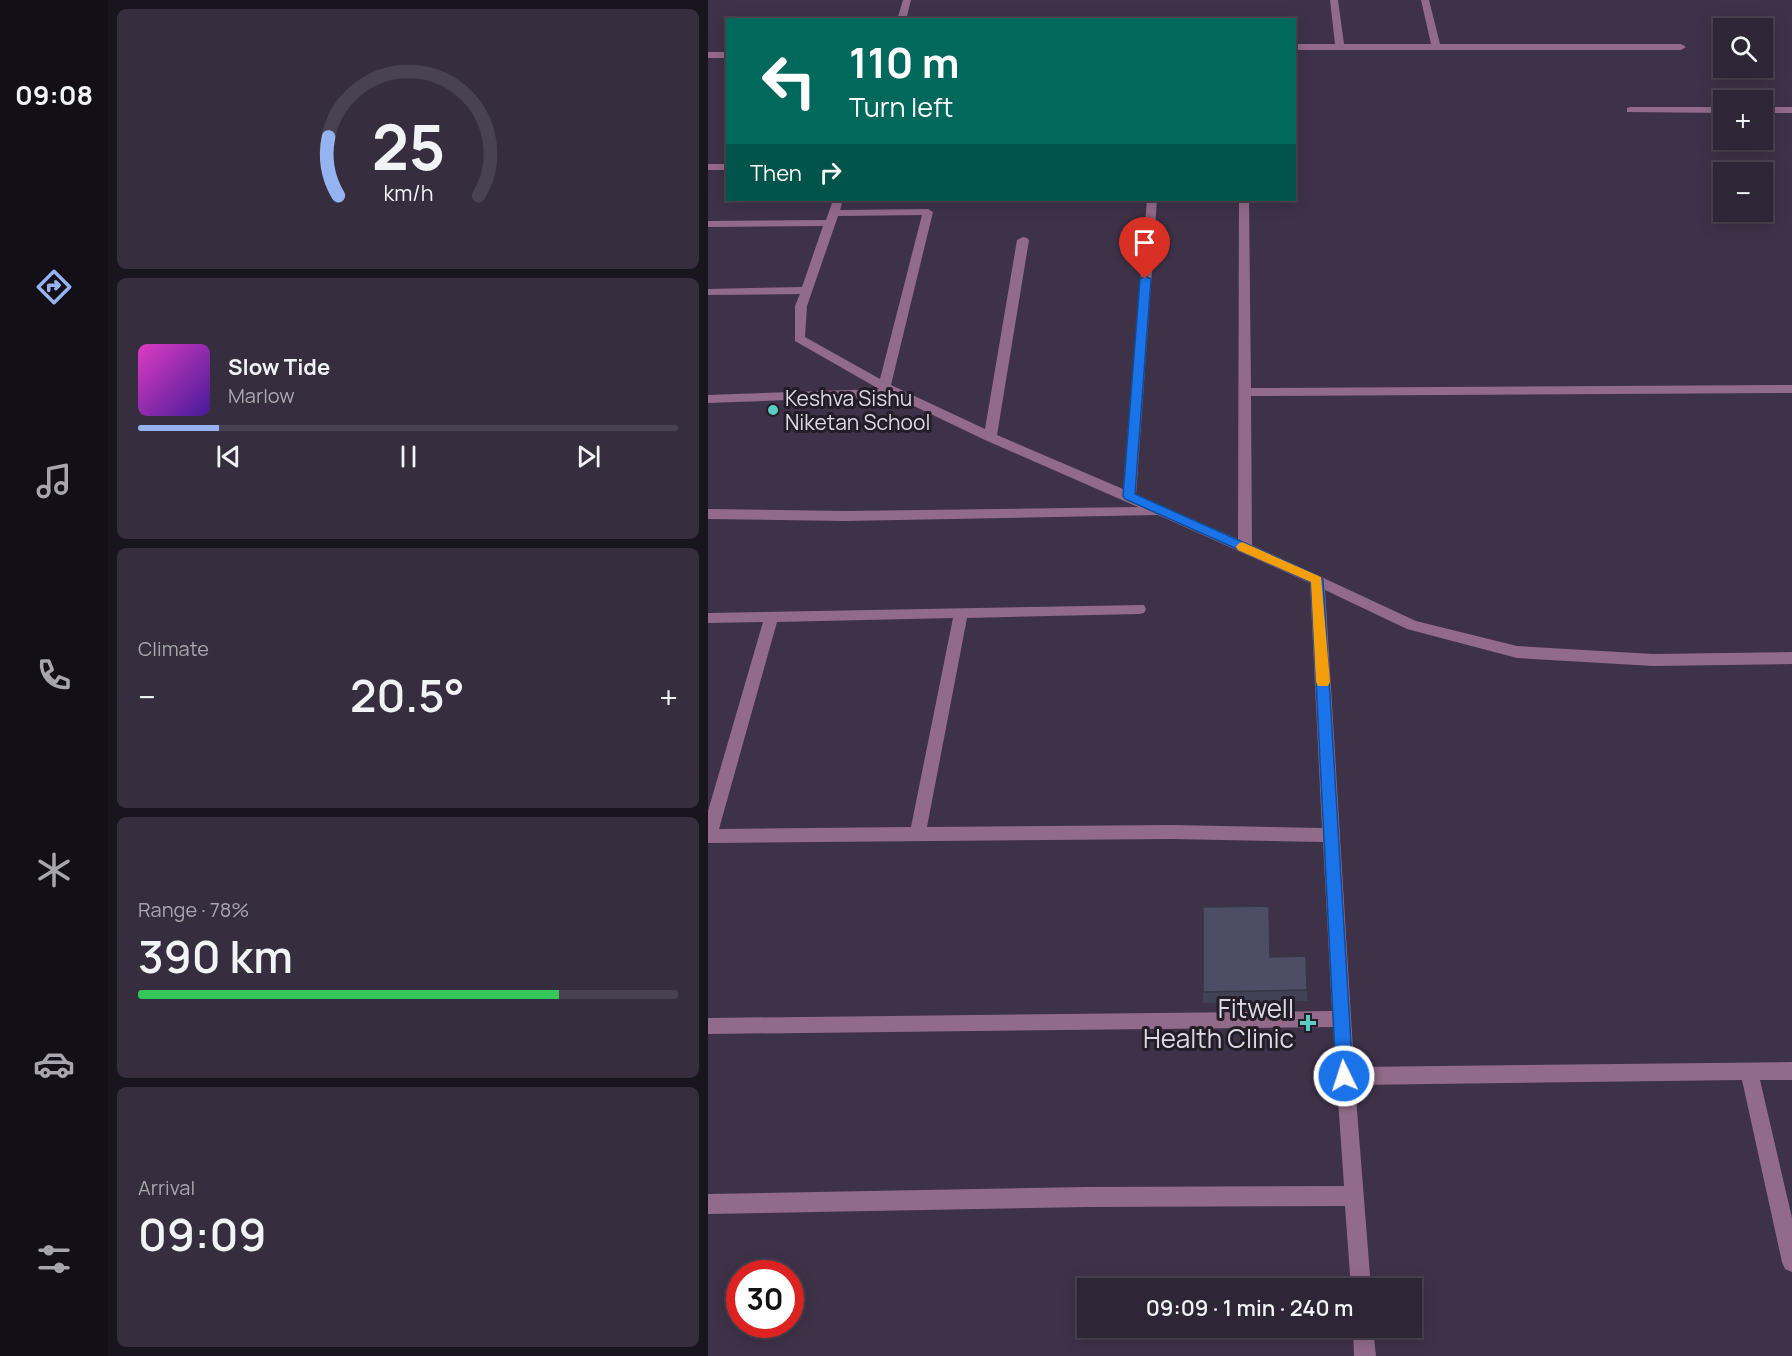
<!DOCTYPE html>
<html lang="en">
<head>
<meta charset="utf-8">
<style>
  body { margin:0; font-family:Manrope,sans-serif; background:#362e3e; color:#f1f3f6; height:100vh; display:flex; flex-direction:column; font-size:22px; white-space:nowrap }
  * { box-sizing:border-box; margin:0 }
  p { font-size:20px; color:#a7a5ad }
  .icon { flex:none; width:33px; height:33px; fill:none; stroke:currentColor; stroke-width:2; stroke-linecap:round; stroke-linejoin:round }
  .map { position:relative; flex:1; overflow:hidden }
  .sheet { display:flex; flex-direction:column; gap:9px; padding:9px; background:#19151e; width:600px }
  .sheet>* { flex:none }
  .top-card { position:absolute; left:18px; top:18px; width:570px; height:183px; border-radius:0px; box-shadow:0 3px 15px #0003,0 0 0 2px #494351; background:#00695c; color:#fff; overflow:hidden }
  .buttons { position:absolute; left:1005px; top:18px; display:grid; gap:12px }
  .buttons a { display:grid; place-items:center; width:60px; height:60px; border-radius:0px; background:#2e2636; box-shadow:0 3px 15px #0003,0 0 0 2px #494351; font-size:30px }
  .speed { position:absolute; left:18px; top:1260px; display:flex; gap:12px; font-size:30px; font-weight:700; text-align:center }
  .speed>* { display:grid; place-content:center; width:78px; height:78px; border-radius:50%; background:#2e2636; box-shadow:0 3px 15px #0003,0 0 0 2px #494351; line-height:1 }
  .speed .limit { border:9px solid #d22; background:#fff; color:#111 }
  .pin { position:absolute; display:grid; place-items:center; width:51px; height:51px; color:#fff; margin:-62px -26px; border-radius:50% 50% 50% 0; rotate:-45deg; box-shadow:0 0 6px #0007 }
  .pin .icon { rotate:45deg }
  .me { position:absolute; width:66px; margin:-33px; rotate:356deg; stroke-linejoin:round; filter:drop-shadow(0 0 4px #0008) }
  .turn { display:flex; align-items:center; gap:21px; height:126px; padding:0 24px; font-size:27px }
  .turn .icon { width:78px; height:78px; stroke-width:2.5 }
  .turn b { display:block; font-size:42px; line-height:51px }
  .then { display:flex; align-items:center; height:57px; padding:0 24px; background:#0003; gap:12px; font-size:22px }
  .big { font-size:45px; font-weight:600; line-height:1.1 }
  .sheet .card { flex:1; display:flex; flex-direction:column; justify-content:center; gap:9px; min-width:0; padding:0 21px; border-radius:9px; background:#362e3e }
  .sheet .dial { align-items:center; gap:0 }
  .dial svg { height:156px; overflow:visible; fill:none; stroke:#494351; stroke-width:7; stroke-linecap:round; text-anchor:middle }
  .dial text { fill:#f1f3f6; stroke:none }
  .song { display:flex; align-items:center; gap:18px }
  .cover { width:72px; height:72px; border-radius:9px; background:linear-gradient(135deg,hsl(310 70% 55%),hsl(260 70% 35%)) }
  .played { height:6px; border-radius:3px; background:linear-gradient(90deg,#95b2f1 15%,#494351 15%) }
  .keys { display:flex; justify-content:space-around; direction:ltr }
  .heat { display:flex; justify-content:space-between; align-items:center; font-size:33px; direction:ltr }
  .charge { height:9px; border-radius:4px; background:linear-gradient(90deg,#34c759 78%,#494351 0) }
  .trip { position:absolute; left:369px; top:1278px; width:345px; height:60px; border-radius:0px; background:#2e2636; box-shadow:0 3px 15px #0003,0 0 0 2px #494351; font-weight:600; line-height:60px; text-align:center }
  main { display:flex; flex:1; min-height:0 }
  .menu { display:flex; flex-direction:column; width:108px; justify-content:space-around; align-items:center; background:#120f16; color:#a7a5ad }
  .menu .icon { width:42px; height:42px }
  .menu .current { color:#95b2f1 }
  .menu b { font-size:27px; color:#f1f3f6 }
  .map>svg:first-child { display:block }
</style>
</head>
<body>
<main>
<nav class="menu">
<b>09:08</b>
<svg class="icon current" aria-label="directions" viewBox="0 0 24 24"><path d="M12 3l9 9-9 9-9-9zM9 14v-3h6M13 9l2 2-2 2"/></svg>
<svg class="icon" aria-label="music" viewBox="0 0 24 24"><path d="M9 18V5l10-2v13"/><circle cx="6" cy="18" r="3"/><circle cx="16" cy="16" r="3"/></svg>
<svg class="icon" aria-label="phone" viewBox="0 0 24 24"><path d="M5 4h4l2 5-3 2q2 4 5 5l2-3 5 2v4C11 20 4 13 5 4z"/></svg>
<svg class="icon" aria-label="climate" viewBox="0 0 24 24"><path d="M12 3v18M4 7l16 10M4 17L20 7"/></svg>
<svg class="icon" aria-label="car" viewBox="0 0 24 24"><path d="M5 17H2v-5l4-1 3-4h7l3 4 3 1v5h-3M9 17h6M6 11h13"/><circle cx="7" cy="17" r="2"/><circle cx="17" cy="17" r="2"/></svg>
<svg class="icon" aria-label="filters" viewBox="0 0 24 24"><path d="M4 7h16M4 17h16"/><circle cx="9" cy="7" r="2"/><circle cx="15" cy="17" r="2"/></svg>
</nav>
<section class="sheet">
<div class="card dial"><svg viewBox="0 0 100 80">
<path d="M14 69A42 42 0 1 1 86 69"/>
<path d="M14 69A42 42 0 0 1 9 39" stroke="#95b2f1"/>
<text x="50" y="56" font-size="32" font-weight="700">25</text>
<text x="50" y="72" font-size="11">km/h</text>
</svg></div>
<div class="card">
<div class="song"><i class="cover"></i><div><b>Slow Tide</b><p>Marlow</p></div></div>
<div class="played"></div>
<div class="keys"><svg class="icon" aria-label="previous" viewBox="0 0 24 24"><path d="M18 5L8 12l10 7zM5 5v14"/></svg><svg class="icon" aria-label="pause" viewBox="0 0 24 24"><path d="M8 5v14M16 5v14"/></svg><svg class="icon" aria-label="next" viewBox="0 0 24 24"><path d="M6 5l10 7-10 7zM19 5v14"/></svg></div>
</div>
<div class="card"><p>Climate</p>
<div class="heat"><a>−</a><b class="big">20.5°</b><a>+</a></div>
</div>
<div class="card"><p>Range · 78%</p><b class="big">390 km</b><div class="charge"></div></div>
<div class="card"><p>Arrival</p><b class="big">09:09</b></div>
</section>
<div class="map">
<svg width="1084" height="1356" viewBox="0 0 1084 1356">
  <rect width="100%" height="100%" fill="#3e3248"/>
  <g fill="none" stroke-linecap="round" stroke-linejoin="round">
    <g fill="#926b8a" fill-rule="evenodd">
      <polygon points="195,0 203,0 198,20 189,20"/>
      <polygon points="622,0 630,0 636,44 723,44 713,0 721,0 732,44 973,44 978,47 973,50 586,50 586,44 627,44"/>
      <rect x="0" y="52" width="20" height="6"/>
      <polygon points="922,107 1016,107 1016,113 919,112 919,108"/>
      <rect x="1054" y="107" width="30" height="6"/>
      <rect x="0" y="164" width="20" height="6"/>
      <path d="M125,200H135L132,210L220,209L225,212L183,385L277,429L309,240L315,237L319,238L321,240L289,435L415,489L439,200H449L428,495L530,539L531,200H541L543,388L1084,385V393L543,396L544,545L708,621L809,646L945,654L1084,652V664L945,666L809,658L699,629L617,590L646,1067L1084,1062V1080H1052L1084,1218V1272L1077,1269L1074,1262L1034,1080L647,1085L663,1288H643L637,1206L379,1207L0,1214V1194L379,1187L636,1186L625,1027L0,1034V1018L624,1011L615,842L464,839L0,843V811L55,622L0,623V613L436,605L438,609L436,613L431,614L259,618L219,827L464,825L614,828L602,583L450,515L137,521L0,519V509L137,511L430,507L277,440L185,396L0,403V395L171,389L87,341V306L92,294L0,295V289L94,287L115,226L0,227V221L118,220ZM214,215L172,379L97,337L99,306L130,216ZM245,618L203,827L11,829L69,622Z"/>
      <polygon points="645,1328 665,1328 668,1356 646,1356"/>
    </g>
  </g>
  <polygon fill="#424257" points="599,990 599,1001 495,1003 495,992"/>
  <polygon fill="#4d4d65" stroke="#363647" stroke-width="1.5" points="561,906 562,957 598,956 599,990 495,992 495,907"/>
  <polygon fill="#1a73e8" stroke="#114b97" stroke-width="1.5" points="437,276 443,279 427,494 613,577 615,580 645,1076 642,1081 636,1084 630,1081 628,1076 603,582 417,499 415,496 432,279"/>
  <polygon fill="#f59e0b" points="534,542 613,577 622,682 620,686 610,686 608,682 603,582 530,550 528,547 530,544"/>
  <g fill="#57cec1" stroke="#221d27" stroke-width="2">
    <circle cx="65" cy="410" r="6"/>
    <path d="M597 1014h6v6h6v6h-6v6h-6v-6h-6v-6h6z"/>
  </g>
  <g text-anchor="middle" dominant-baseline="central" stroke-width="6" stroke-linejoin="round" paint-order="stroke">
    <g font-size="21" fill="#ded7e5" stroke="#221d27" text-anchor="start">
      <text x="77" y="398">Keshva Sishu<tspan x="77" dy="24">Niketan School</tspan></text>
    </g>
    <g font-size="26" fill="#ded7e5" stroke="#221d27" text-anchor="end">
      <text x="586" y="1008">Fitwell<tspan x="586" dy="30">Health Clinic</tspan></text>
    </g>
  </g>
</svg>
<div class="buttons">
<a><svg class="icon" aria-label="search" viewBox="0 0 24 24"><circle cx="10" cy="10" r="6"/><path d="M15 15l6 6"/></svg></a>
<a>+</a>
<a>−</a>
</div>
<div class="speed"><div class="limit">30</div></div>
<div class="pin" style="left:437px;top:279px;background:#d93025"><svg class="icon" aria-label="arrive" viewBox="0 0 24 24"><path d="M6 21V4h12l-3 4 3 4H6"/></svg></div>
<svg class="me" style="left:636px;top:1076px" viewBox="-20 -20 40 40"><circle r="17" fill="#1a73e8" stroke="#fff" stroke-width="3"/><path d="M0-11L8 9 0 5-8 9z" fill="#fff"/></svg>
<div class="trip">09:09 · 1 min · 240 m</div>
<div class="top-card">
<div class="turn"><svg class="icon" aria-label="left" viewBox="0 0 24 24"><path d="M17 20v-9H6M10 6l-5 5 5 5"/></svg><div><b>110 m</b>Turn left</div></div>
<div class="then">Then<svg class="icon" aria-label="right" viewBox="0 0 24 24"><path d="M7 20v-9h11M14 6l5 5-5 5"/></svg></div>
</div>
</div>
</main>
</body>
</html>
